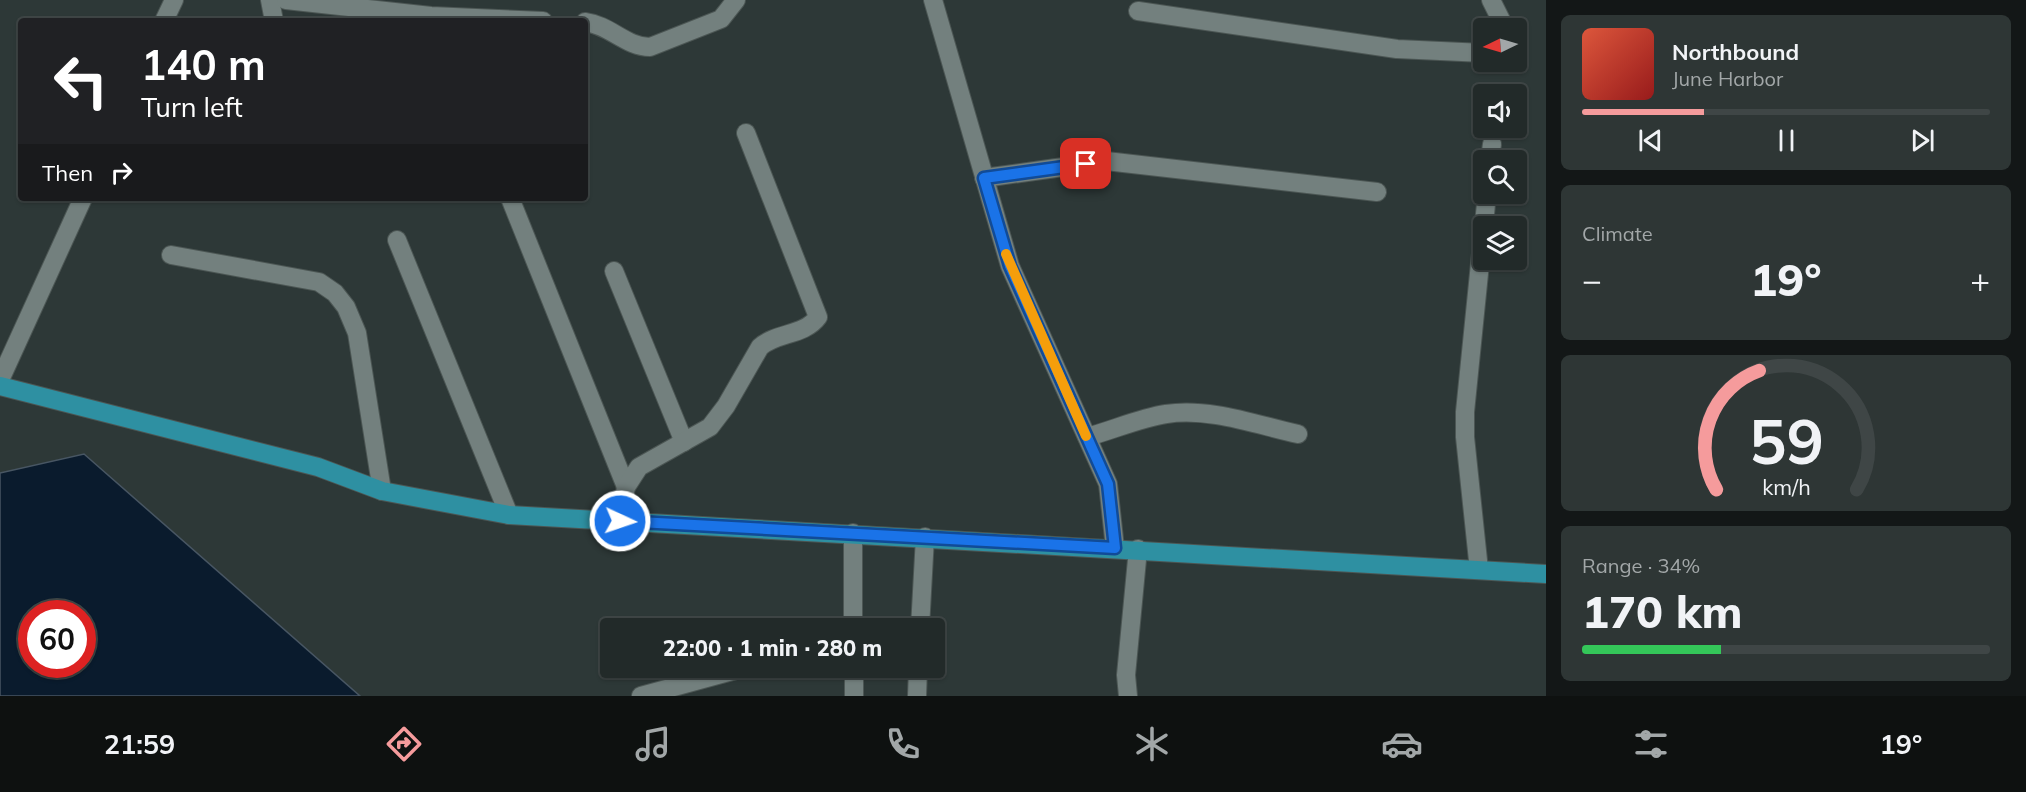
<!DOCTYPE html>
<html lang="en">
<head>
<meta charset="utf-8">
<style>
  body { margin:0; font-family:Mulish,sans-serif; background:#2e3635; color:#f1f3f6; height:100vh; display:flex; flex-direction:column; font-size:22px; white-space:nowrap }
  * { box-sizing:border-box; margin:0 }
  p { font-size:20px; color:#a2a7a8 }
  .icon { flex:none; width:33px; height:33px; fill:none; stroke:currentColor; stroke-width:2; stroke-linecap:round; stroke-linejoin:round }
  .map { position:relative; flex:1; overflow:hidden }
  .sheet { display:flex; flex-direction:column; gap:15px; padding:15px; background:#131717; width:480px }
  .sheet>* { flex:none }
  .top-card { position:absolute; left:18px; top:18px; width:570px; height:183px; border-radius:6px; box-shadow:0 2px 4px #0004,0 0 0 2px #3f4646; background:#202124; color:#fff; overflow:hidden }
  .needle { width:39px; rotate:265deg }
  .fabs { position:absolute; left:1473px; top:18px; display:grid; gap:12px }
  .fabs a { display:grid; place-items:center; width:54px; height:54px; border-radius:6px; background:#222a29; box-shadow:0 2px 4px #0004,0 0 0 2px #3f4646; font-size:30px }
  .speed { position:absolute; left:18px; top:600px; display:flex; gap:12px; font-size:30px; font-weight:700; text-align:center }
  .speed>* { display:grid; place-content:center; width:78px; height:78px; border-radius:50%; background:#222a29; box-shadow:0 2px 4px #0004,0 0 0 2px #3f4646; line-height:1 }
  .speed .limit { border:9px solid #d22; background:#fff; color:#111 }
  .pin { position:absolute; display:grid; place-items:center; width:51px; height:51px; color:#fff; margin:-26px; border-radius:12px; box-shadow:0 3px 9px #0006 }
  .me { position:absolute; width:66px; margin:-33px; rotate:93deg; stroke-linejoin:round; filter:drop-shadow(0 0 4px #0008) }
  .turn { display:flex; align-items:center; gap:21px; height:126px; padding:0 24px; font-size:27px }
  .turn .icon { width:78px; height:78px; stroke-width:2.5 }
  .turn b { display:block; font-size:42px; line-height:51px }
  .then { display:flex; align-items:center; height:57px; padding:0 24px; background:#0003; gap:12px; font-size:22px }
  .big { font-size:45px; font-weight:800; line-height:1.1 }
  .sheet .card { flex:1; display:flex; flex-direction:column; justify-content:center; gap:9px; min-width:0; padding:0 21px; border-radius:9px; background:#2e3635 }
  .sheet .dial { align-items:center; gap:0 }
  .dial svg { height:156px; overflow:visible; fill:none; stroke:#3f4646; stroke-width:7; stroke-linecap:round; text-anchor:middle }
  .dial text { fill:#f1f3f6; stroke:none }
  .song { display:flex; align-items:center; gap:18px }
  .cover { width:72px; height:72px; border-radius:9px; background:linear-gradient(135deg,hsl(10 70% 55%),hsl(0 70% 35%)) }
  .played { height:6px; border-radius:3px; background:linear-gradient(90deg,#f59b9c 30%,#3f4646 30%) }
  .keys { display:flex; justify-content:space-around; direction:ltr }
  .heat { display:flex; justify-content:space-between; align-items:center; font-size:33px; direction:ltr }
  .charge { height:9px; border-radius:4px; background:linear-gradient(90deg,#34c759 34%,#3f4646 0) }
  .trip { position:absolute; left:600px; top:618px; width:345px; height:60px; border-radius:6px; background:#222a29; box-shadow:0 2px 4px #0004,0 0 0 2px #3f4646; font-weight:800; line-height:60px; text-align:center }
  .tabs { display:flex; height:96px; justify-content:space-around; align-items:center; background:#0e1110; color:#a2a7a8 }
  .tabs .icon { width:42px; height:42px }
  .tabs .active { color:#f59b9c }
  .tabs b { font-size:27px; color:#f1f3f6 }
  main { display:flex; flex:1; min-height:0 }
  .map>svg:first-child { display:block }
</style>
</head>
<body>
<main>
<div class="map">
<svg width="1546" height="696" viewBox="0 0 1546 696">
  <rect width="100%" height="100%" fill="#2d3837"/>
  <path fill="#0a1b2d" stroke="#485663" stroke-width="1.5" fill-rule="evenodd" d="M84,454L360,696H0V473ZM32,614H82V664H32Z"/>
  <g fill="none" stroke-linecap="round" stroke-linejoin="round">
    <g stroke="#4c5654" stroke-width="20">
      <g id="minor">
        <polyline points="270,0 274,21"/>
        <polyline points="286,0 431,16 543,21"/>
        <polyline points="933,0 1010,266 1108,484 1115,548"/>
        <polyline points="1491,0 1505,28"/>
        <polyline points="1138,11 1397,49 1484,53"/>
        <polyline points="164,21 174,0"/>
        <path d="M585,22C610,25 626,47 650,47L721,19L736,0"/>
        <polyline points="1490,160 1492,144"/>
        <polyline points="984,178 1106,161 1377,192"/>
        <polyline points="510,198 626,487"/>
        <polyline points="397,240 509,515"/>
        <polyline points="171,255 319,282 335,293 346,307 357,333 382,491"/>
        <polyline points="614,271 684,442"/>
        <polyline points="0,380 83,198"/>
        <path d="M1087,437C1113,430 1140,418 1166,414C1209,407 1257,425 1298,434"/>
        <path d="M620,521L626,487L639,467L710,427L726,406L760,347C777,332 804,336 818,317L746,133"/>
        <polyline points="853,533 853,628"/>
        <polyline points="1479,570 1465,437 1465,412 1487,194"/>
        <polyline points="920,628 925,537"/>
        <polyline points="854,668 854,696"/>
        <polyline points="641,696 743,668"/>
        <polyline points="917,696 918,668"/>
        <polyline points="1128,696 1126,675 1138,549"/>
      </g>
    </g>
    <g stroke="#4c5654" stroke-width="20">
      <polyline id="major" points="0,386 318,467 382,491 509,515 1546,574"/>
    </g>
    <use href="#minor" stroke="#73807e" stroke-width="18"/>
    <use href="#major" stroke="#2e90a2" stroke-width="18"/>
  </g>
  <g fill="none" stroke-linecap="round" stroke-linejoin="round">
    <g stroke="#114b97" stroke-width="15">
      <polyline id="route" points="620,521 1115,548 1108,484 1010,266 984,178 1086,164"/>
    </g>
    <use href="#route" stroke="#1a73e8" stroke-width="10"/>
    <polyline stroke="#f59e0b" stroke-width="10" points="1006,254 1086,436"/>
  </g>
</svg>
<div class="fabs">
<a><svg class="needle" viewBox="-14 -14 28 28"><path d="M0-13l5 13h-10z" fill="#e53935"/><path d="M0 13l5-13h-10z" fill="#a2a7a8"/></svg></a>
<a><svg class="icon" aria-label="sound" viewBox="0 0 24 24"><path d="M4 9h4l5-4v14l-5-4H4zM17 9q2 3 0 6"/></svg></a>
<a><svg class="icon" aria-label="search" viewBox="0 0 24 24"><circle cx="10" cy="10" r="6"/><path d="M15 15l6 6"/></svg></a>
<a><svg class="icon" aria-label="layers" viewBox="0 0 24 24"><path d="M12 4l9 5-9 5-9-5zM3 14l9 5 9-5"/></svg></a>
</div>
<div class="speed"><div class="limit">60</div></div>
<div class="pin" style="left:1086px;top:164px;background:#d93025"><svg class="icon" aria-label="arrive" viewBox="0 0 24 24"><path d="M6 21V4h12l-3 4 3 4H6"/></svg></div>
<svg class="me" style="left:620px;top:521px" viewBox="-20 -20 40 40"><circle r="17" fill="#1a73e8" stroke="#fff" stroke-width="3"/><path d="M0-11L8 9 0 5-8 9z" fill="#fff"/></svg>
<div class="trip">22:00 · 1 min · 280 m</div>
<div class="top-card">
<div class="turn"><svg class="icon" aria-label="left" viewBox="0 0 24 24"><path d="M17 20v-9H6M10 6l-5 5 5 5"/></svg><div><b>140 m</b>Turn left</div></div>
<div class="then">Then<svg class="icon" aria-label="right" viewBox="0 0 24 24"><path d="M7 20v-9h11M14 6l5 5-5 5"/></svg></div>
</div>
</div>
<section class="sheet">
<div class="card">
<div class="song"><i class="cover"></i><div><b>Northbound</b><p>June Harbor</p></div></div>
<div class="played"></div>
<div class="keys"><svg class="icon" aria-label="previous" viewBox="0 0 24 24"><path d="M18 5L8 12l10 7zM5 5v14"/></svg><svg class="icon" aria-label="pause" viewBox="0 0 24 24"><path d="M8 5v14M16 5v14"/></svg><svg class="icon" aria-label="next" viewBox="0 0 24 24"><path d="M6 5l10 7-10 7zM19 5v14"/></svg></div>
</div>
<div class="card"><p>Climate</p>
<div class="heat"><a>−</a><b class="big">19°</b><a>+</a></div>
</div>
<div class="card dial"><svg viewBox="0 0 100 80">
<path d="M14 69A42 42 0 1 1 86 69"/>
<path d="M14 69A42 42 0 0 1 36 8" stroke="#f59b9c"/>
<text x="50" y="56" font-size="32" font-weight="700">59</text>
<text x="50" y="72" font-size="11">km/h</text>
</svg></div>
<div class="card"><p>Range · 34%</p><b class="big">170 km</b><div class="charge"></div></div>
</section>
</main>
<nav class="tabs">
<b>21:59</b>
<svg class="icon active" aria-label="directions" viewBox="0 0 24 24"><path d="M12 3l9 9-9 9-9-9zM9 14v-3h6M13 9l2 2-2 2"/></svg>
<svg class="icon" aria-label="music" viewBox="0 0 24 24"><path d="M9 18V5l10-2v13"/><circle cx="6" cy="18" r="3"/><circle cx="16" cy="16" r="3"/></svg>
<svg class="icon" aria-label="phone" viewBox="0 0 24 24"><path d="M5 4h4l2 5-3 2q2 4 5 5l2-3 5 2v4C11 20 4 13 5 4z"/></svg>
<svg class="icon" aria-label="climate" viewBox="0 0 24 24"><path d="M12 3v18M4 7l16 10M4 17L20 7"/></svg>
<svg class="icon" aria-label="car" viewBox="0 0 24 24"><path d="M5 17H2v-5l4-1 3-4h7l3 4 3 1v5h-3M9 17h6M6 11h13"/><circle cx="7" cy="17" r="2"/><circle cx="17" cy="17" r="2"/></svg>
<svg class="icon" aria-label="filters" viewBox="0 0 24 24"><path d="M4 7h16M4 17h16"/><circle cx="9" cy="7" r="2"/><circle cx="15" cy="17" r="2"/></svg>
<b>19°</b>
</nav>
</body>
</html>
